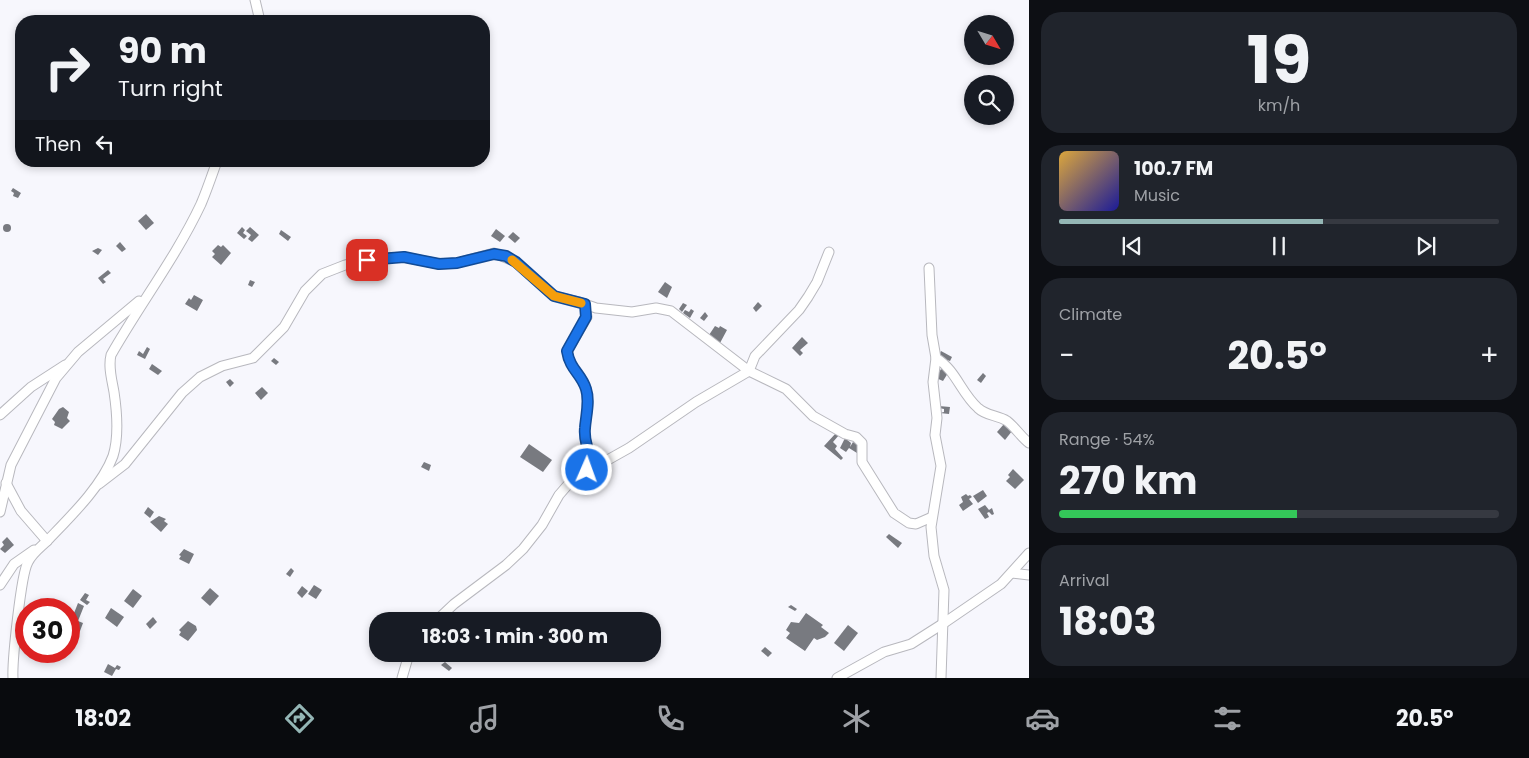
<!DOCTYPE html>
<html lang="en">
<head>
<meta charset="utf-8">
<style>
  body { margin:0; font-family:Poppins,sans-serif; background:#20242c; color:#f1f3f6; height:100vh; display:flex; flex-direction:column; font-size:19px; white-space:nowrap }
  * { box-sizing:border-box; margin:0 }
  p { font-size:16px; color:#9ea1a6 }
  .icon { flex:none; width:28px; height:28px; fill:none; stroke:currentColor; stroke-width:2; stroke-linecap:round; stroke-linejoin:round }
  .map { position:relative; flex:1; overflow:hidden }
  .sheet { display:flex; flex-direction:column; gap:12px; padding:12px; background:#0d0f14; width:500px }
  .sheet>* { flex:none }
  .top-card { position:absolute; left:15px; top:15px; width:475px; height:152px; border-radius:20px; box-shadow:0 2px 8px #0003; background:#171b24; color:#f1f3f6; overflow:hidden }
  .needle { width:32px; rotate:128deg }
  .tools { position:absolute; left:964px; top:15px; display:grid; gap:10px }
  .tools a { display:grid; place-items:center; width:50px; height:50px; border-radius:50%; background:#171b24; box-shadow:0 2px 8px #0003; font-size:25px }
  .speed { position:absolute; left:15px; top:598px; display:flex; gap:10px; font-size:25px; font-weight:700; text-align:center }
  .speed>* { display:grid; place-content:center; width:65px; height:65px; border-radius:50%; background:#171b24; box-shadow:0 2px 8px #0003; line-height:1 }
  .speed .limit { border:8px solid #d22; background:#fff; color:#111 }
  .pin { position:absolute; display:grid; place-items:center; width:42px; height:42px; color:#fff; margin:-21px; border-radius:10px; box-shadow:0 2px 8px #0006 }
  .me { position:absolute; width:55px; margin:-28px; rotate:2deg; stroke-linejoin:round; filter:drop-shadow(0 0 4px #0008) }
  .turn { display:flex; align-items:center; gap:18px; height:105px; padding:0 20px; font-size:22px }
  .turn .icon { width:65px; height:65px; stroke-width:2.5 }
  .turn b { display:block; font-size:35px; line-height:42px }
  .then { display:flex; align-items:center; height:48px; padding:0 20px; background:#0003; gap:10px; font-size:19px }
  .big { font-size:38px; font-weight:700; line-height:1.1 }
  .sheet .tile { flex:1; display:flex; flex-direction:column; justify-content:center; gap:8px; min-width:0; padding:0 18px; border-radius:20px; background:#20242c }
  .sheet .dial { align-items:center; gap:0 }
  .dial b { font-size:65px; line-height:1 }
  .song { display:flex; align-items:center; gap:15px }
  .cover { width:60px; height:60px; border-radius:8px; background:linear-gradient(135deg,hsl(40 70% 55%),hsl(240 70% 35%)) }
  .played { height:5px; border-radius:2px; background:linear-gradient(90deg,#94b6b5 60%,#363941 60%) }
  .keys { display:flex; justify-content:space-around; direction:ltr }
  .heat { display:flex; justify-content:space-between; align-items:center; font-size:28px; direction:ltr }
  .charge { height:8px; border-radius:4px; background:linear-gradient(90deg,#34c759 54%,#363941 0) }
  .trip { position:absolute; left:369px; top:612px; width:292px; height:50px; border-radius:20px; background:#171b24; box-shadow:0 2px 8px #0003; font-weight:700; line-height:50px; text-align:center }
  .tab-bar { display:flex; height:80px; justify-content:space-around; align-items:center; background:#090b0e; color:#9ea1a6 }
  .tab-bar .icon { width:35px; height:35px }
  .tab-bar .on { color:#94b6b5 }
  .tab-bar b { font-size:22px; color:#f1f3f6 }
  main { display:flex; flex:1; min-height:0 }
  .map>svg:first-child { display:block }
</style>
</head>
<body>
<main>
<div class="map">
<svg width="1029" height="678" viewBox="0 0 1029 678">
  <rect width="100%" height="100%" fill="#f7f7fd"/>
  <g fill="#787a80">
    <polygon points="13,188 21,193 18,198 13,196 14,193 11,191"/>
    <polygon points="146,214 154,223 146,230 138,221"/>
    <circle cx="7" cy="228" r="4"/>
    <polygon points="242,227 245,230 243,233 247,236 244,239 237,233"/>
    <polygon points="250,227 259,235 252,242 248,239 251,235 246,231"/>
    <polygon points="496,229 505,236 500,242 491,236"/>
    <polygon points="281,230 291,237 288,241 279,234"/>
    <polygon points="513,232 520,238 515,243 508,237"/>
    <polygon points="120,242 126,249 122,252 116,246"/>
    <polygon points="218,245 221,247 223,245 231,253 221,265 212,257 215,254 212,251"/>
    <polygon points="98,248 102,250 98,255 92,251"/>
    <polygon points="108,270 111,273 103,279 106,282 103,284 98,278"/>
    <polygon points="250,280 255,282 252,287 248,285"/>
    <polygon points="665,282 672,287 667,298 658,292"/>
    <polygon points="194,295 203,300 197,311 185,304 189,298 191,300"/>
    <polygon points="758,302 762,306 756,312 753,308"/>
    <polygon points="683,303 687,305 682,312 679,309"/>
    <polygon points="691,309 694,311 690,318 683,313 685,310 689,312"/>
    <polygon points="705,312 708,316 704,321 700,318"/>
    <polygon points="715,326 719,328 720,326 727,330 720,343 709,335"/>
    <polygon points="802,337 808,343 800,350 803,353 800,356 792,348"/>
    <polygon points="147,347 150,349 145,359 137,355 139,351 143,354"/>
    <polygon points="941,351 952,357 950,361 938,357"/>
    <polygon points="274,358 279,362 276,365 271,361"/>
    <polygon points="152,364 162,371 158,375 149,369"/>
    <polygon points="941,369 948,373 943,381 936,378"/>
    <polygon points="983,373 986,376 981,383 977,380"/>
    <polygon points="230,379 234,383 230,387 226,382"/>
    <polygon points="262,387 268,393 261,400 255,393"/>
    <polygon points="939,406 950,407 949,414 940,413 944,412 944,409 939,408"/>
    <polygon points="63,407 69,412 67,418 70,421 62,429 54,425 55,422 52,419 59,409"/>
    <polygon points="1004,424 1012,431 1005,440 997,432"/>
    <polygon points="836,433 839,435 833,442 837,446 835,449 843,458 841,460 824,446"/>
    <polygon points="845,438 851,443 850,447 853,442 861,447 857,453 849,448 846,452 840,448"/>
    <polygon points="529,444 552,460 543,472 520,457"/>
    <polygon points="424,462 431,465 429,471 421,467"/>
    <polygon points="1013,469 1024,480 1015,489 1006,481 1010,477 1008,475"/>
    <polygon points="983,490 987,496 978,503 973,496"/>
    <polygon points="966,494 968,496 970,495 972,497 969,499 973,504 963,511 959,505 963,502 961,497"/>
    <polygon points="985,505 989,510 992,508 994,514 992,515 989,512 987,513 989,517 985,519 978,509"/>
    <polygon points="148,507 154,512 150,518 144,513"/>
    <polygon points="159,516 166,519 164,521 168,524 161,532 150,522"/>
    <polygon points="889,534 902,543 898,548 886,537"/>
    <polygon points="7,537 14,545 5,553 0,549 4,545 2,542"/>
    <polygon points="184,549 194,554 189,564 179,559 181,556 179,555"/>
    <polygon points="291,568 294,571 290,577 286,574"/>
    <polygon points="314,585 322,590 316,599 308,594"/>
    <polygon points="302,586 308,591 302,598 297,593"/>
    <polygon points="210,588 219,596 210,606 201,598"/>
    <polygon points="133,589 142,596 133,608 124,601"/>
    <polygon points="85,593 89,595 86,600 90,602 87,605 80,600"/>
    <polygon points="78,603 84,606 78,621 83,623 80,631 69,626"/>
    <polygon points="791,605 797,609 795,611 788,607"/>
    <polygon points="111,608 124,617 117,627 105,618"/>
    <polygon points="806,613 823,625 821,627 829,633 825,637 817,640 814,638 805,651 786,638 790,633 786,630 791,622 799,623"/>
    <polygon points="153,617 157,622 150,629 146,624"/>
    <polygon points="188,621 196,626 197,630 188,641 179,635 181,632 179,630"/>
    <polygon points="848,625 858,633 844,651 834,643"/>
    <polygon points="69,644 75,644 74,649 69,648"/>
    <polygon points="765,647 772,653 768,657 761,651"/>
    <polygon points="445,662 452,668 449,671 441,665"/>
    <polygon points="108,664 115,668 117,665 121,667 119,670 116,669 112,676 104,672"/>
  </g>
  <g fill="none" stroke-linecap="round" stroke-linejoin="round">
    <g stroke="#b8b8be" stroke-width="11">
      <g id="street">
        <polyline points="255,0 260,21"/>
        <polyline points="929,268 932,335 936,358 933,382 937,418 935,435 941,466 931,527 934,556 944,590 941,678"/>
        <path d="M585,304L587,317L567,351C570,370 581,373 586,389C590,401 586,415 585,428C583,445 593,451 587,470"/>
        <path d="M936,358C956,370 961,393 978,408C986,416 998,415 1007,421C1015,427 1021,437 1029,443"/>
        <polyline points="0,415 31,387 65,365"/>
        <polyline points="6,483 21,511 47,541"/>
        <polyline points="99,484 125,464 182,393 200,377 222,366 253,358 284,327 305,291 322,274 345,265 367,259 404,257 439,264 457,263 494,253 516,262 554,296 579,302 596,308 632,312 656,308 671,311 749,371 786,389 813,416 845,434 856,437 862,443 862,462 894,513 909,523 916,524 932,517"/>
        <polyline points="0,512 11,465 56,378 78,352 139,301"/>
        <polyline points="1012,573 1029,575"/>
        <polyline points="0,585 14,564 34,550"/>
        <polyline points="436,621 454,604 506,565 523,549 542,525 559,495 572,480 629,448 696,402 749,371 755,356 799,310 808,297 817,282 829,252"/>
        <path d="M13,678C12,662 21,574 28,562C32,553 41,547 48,540C70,517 102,486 113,456C119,437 117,412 114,392C112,380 108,367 111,355C140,304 176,257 201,204C207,190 212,175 217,161"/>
        <polyline points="402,678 409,654"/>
        <polyline points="837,678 884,652 911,644 944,623 1001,584 1029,553"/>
      </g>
    </g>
    <use href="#street" stroke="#fff" stroke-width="9"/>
  </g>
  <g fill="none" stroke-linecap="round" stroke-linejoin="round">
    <g stroke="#114b97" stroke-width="12">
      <path id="route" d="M367,260L404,257L439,264L457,263L494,254L506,256L516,262L554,296L585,304L586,317L567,351C570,370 581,373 586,389C590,401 586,415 585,428C583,445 593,451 587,470"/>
    </g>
    <use href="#route" stroke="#1a73e8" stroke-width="9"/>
    <polyline stroke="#f59e0b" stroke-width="9" points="512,260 554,296 581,303"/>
  </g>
</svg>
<div class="tools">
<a><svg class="needle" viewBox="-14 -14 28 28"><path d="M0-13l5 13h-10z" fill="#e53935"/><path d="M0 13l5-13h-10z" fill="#9ea1a6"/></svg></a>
<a><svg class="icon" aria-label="search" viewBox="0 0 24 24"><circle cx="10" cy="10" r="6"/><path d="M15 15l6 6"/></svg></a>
</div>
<div class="speed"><div class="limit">30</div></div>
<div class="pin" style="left:367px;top:260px;background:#d93025"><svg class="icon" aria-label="arrive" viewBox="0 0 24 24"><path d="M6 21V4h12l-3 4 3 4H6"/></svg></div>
<svg class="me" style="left:587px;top:470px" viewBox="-20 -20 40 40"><circle r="17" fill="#1a73e8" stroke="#fff" stroke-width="3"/><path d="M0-11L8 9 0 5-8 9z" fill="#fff"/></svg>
<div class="trip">18:03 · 1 min · 300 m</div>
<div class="top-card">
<div class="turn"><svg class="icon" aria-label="right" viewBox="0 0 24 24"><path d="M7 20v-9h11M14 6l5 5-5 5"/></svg><div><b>90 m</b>Turn right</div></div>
<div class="then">Then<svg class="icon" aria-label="left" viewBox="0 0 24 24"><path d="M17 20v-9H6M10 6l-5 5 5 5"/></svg></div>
</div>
</div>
<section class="sheet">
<div class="tile dial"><b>19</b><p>km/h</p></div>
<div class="tile">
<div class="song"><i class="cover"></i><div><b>100.7 FM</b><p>Music</p></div></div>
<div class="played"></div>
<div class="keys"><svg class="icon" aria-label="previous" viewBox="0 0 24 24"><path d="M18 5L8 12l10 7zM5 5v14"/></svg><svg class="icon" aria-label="pause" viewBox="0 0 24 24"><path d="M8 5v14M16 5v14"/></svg><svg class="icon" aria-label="next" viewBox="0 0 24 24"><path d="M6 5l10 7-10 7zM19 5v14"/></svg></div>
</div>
<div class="tile"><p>Climate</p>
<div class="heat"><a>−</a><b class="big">20.5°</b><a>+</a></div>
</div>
<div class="tile"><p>Range · 54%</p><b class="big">270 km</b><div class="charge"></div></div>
<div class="tile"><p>Arrival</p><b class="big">18:03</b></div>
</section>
</main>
<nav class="tab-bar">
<b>18:02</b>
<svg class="icon on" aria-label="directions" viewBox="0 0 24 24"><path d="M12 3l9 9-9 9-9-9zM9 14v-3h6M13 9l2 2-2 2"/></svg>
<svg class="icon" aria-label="music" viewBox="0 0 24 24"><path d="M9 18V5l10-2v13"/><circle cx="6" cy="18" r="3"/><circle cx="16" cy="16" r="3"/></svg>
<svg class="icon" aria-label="phone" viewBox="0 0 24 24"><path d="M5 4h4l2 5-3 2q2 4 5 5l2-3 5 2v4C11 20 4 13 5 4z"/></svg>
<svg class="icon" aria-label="climate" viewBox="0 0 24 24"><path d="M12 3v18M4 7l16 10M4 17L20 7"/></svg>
<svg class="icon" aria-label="car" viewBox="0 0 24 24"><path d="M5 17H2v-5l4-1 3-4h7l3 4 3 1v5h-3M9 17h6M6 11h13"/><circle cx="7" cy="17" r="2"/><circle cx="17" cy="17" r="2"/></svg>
<svg class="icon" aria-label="filters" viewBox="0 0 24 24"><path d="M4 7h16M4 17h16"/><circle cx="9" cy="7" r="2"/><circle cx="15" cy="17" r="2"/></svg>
<b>20.5°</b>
</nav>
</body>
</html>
